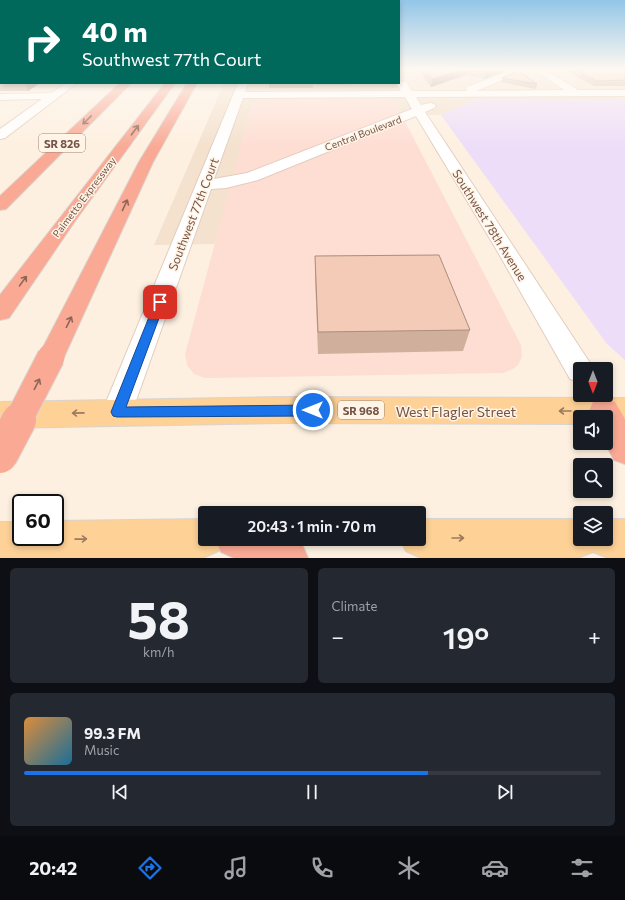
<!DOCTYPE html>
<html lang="en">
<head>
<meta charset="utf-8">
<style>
  body { margin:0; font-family:Commissioner,sans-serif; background:#242831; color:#f1f3f6; height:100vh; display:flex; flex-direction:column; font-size:15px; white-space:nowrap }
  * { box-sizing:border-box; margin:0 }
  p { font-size:13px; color:#9ea1a6 }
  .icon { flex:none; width:22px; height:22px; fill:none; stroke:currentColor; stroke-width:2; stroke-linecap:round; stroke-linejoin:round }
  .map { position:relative; height:558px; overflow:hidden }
  .side { display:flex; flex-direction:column; gap:10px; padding:10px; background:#0d0f14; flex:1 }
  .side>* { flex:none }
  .guide { position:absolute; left:0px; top:0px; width:400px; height:84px; box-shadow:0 2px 6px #0003; background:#00695c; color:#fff; overflow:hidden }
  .needle { width:26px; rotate:180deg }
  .fabs { position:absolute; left:573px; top:362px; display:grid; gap:8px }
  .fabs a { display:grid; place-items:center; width:40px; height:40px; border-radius:4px; background:#171b24; box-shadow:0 2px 6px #0003; font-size:20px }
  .speed { position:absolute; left:12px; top:494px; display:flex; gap:8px; font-size:20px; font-weight:700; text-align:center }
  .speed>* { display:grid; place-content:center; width:52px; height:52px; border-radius:50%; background:#171b24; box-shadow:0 2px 6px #0003; line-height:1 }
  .speed .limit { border:2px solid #111; border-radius:6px; background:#fff; color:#111 }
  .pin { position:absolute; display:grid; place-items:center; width:34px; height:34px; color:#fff; margin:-17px; border-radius:8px; box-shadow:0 2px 6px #0006 }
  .me { position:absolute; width:44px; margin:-22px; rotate:270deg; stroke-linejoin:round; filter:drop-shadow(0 0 3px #0008) }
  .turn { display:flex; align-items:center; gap:14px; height:84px; padding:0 16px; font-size:18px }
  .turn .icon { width:52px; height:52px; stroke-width:2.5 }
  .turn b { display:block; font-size:28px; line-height:34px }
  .big { font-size:30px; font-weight:600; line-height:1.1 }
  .side .tile { flex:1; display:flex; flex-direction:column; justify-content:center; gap:6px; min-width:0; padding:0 14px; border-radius:6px; background:#242831 }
  .side .dial { align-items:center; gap:0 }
  .dial b { font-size:52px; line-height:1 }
  .song { display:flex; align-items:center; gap:12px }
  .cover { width:48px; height:48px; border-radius:6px; background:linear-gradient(135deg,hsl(30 70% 55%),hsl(200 70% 35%)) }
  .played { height:4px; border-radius:2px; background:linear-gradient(90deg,#1a73e8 70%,#363941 70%) }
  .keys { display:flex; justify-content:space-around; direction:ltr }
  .heat { display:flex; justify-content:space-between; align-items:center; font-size:22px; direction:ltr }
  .side .tiles { flex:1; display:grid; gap:10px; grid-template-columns:1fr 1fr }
  .tile:last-child { grid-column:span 2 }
  .trip { position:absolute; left:198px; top:506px; width:228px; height:40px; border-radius:4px; background:#171b24; box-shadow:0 2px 6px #0003; font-weight:600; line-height:40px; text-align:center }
  .dock { display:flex; height:64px; justify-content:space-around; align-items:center; background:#090b0e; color:#9ea1a6 }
  .dock .icon { width:28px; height:28px }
  .dock .selected { color:#1a73e8 }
  .dock b { font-size:18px; color:#f1f3f6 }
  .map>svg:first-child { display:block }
</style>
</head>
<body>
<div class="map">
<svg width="625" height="558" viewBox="0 0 625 558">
  <rect width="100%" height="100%" fill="#fdf0e0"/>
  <polygon fill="#f4e1ce" points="399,70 625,70 625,99 476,99 441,115 402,115 395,103 255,103 252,106 215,244 154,245 224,83 399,83"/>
  <polygon fill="#feddd3" points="386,100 395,103 397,106 521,345 522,357 518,365 513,369 503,373 205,378 194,374 187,365 185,354 252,106 258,102 269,101"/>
  <polygon fill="#edddf9" points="476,99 625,99 625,360 607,344 441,115"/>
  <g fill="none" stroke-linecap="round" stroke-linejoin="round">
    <g stroke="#e3cdbf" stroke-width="2">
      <g id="minor">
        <path d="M511,70H524L522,72L476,91L564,90L535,70H545L578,90H625V96L416,97L421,105L430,103L434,104L436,106L434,108L425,112L590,363L593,369H580V382L570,379L499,254L416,116L258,180L226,188L211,189L132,412L128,421L117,425L106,421L102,412L238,83H248L245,92L401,91L397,84L402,81L406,82L412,91H467L466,89L467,87ZM405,97L412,109L247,173L214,179L243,98Z"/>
        <polygon points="66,83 77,83 5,138 0,139 0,129 42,99 0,100 0,94 51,93"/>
        <polygon points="606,389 619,411 615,420 606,423 606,417 591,417 579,395 606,395"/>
      </g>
    </g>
    <g stroke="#dbd3cf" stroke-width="2">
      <g id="major">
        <polygon points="282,397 625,398 625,424 606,424 606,417 580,417 580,424 282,423 0,428 0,402"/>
        <polygon points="205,519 205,539 224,539 218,551 205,557 0,558 0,522 21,522 21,537 55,537 55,521"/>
        <polygon points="419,519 580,519 580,539 606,539 606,519 625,519 625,557 606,557 593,552 580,557 419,557 406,551 400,539 419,539"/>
      </g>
    </g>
    <g stroke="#dbd3cf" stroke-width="2">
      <g id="highway">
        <polygon points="120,83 131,83 6,209 0,210 0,196"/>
        <polygon points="165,83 175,83 75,221 9,318 0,320 0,295"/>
        <polygon points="187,83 197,83 153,162 64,357 60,364 51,367 42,364 38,357 139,162"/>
        <polygon points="604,398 615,402 625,419 625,464 614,460 605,443 606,417 592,417 589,411 593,402"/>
        <polygon points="215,539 290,539 302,544 308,558 234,558 221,552"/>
      </g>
    </g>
    <use href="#minor" fill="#fff" fill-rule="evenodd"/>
    <use href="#major" fill="#fed196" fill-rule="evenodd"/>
    <use href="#highway" fill="#f9a994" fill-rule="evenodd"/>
    <g stroke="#dbd3cf" stroke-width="29" stroke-linecap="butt">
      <polyline id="highway-bridge-far1" points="18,421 51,357"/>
    </g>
    <g stroke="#dbd3cf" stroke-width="36" stroke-linecap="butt">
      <polyline id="highway-bridge" points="0,456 19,420"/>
    </g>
    <use href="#highway-bridge-far1" stroke="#f9a994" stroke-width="27"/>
    <use href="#highway-bridge" stroke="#f9a994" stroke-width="34"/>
  </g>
  <g fill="#d1af9d">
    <polygon points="0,70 40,83 28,91 0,91"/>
    <polygon points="418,70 507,70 485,79 466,75 431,87"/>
    <polygon points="565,70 625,70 625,86 594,86"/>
    <polygon points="502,78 537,84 536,89 501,82"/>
    <polygon points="269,83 371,83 371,84 313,85 313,88 269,88"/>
    <polygon points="315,256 470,330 463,351 318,354 315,277"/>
  </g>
  <g fill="#aa8e80">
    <polygon points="461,70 467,70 466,75 431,87 432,79"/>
    <polygon points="491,70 507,70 485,79 486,71"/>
    <polygon points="25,83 40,83 28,91"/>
  </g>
  <g fill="#f3cbb7" stroke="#aa8e80">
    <polygon points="0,70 1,70 1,83 25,83 0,83"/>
    <polygon points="425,70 461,70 432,79"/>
    <polygon points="478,70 491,70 486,71"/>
    <polygon points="576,70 625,70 625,80 596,81"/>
    <polygon points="518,71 537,84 502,78"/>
    <polygon points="439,255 470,330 318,332 315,256"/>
  </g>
  <defs><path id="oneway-shaft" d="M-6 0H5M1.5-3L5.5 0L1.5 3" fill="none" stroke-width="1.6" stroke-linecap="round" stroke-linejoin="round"/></defs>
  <g stroke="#8f6556">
    <use href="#oneway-shaft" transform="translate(87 120) rotate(136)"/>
    <use href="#oneway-shaft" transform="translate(135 130) rotate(-53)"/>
    <use href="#oneway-shaft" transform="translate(125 205) rotate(-65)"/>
    <use href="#oneway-shaft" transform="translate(23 281) rotate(-54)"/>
    <use href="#oneway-shaft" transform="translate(69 322) rotate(-64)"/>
    <use href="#oneway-shaft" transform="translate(37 384) rotate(-63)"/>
  </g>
  <g stroke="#9d7a5f">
    <use href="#oneway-shaft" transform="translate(565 411) rotate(-180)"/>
    <use href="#oneway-shaft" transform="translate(78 413) rotate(179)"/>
    <use href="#oneway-shaft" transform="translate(458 538)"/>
    <use href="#oneway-shaft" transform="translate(81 539) rotate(-1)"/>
  </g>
  <linearGradient id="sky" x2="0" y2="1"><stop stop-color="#93c6e7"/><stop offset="0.47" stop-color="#fef8f1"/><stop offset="1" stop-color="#fef8f1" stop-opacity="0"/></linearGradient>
  <rect width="625" height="148" fill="url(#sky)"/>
  <polygon fill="#1a73e8" stroke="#114b97" points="160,298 165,302 126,407 313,405 318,407 319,410 318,414 313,416 117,417 113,416 111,412 155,302"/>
  <g text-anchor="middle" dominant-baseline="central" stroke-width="3" stroke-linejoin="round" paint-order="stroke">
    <g font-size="10" fill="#745447" stroke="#fff4e6">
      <text transform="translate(363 133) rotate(-21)">Central Boulevard</text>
      <text transform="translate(84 197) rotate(-53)">Palmetto Expressway</text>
    </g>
    <g fill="#fff4e6" stroke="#9e8477" stroke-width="1">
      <rect x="39" y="134" width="46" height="18" rx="3"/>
      <rect x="338" y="401" width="46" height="18" rx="3"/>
    </g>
    <g font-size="11" font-weight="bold" fill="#745447">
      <text x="62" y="143">SR 826</text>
      <text x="361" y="410">SR 968</text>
    </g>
    <g font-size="12" fill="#745447" stroke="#fff4e6">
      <text transform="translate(193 214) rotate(-69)">Southwest 77th Court</text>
      <text transform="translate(490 225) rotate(58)">Southwest 78th Avenue</text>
    </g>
    <g font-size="14" fill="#745447" stroke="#fff4e6">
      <text x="456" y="411">West Flagler Street</text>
    </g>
  </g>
</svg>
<div class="fabs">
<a><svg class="needle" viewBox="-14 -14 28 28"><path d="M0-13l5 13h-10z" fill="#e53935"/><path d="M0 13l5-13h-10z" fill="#9ea1a6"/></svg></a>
<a><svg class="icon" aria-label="sound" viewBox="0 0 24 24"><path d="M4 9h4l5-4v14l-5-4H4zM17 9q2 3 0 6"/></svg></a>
<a><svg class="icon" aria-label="search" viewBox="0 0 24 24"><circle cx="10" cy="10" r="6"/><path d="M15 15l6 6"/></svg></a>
<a><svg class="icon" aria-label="layers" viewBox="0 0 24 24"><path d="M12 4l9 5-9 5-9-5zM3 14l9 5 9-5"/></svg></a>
</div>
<div class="speed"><div class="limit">60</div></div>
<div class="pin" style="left:160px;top:302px;background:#d93025"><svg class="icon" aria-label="arrive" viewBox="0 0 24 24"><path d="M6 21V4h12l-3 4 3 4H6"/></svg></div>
<svg class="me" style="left:313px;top:410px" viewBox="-20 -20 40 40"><circle r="17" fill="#1a73e8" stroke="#fff" stroke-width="3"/><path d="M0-11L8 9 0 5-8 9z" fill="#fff"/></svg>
<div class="trip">20:43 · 1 min · 70 m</div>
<div class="guide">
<div class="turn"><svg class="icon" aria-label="right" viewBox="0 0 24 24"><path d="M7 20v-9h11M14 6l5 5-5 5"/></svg><div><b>40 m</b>Southwest 77th Court</div></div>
</div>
</div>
<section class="side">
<div class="tiles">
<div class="tile dial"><b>58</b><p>km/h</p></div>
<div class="tile"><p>Climate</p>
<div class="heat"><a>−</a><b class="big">19°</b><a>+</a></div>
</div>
<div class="tile">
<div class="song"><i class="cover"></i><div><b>99.3 FM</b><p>Music</p></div></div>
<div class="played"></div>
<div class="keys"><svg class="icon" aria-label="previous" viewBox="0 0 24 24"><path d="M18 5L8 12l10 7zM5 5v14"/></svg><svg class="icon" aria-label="pause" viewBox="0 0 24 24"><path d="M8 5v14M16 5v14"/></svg><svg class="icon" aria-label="next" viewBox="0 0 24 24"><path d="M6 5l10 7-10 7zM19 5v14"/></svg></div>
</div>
</div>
</section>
<nav class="dock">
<b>20:42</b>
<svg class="icon selected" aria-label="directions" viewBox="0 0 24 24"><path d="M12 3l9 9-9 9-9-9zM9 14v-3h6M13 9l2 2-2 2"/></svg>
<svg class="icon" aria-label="music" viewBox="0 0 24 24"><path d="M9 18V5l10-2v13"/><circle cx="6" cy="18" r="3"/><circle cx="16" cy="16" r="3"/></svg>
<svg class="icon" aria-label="phone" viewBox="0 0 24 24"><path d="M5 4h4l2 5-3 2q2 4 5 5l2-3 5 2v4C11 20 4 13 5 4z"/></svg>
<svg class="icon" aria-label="climate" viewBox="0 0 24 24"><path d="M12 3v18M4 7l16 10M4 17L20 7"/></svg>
<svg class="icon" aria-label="car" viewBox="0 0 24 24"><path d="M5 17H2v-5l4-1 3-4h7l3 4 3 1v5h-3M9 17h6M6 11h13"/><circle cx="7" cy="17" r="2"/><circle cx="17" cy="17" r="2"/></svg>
<svg class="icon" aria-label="filters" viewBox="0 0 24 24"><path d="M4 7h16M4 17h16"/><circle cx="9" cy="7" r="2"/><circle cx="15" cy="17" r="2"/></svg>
</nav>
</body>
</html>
